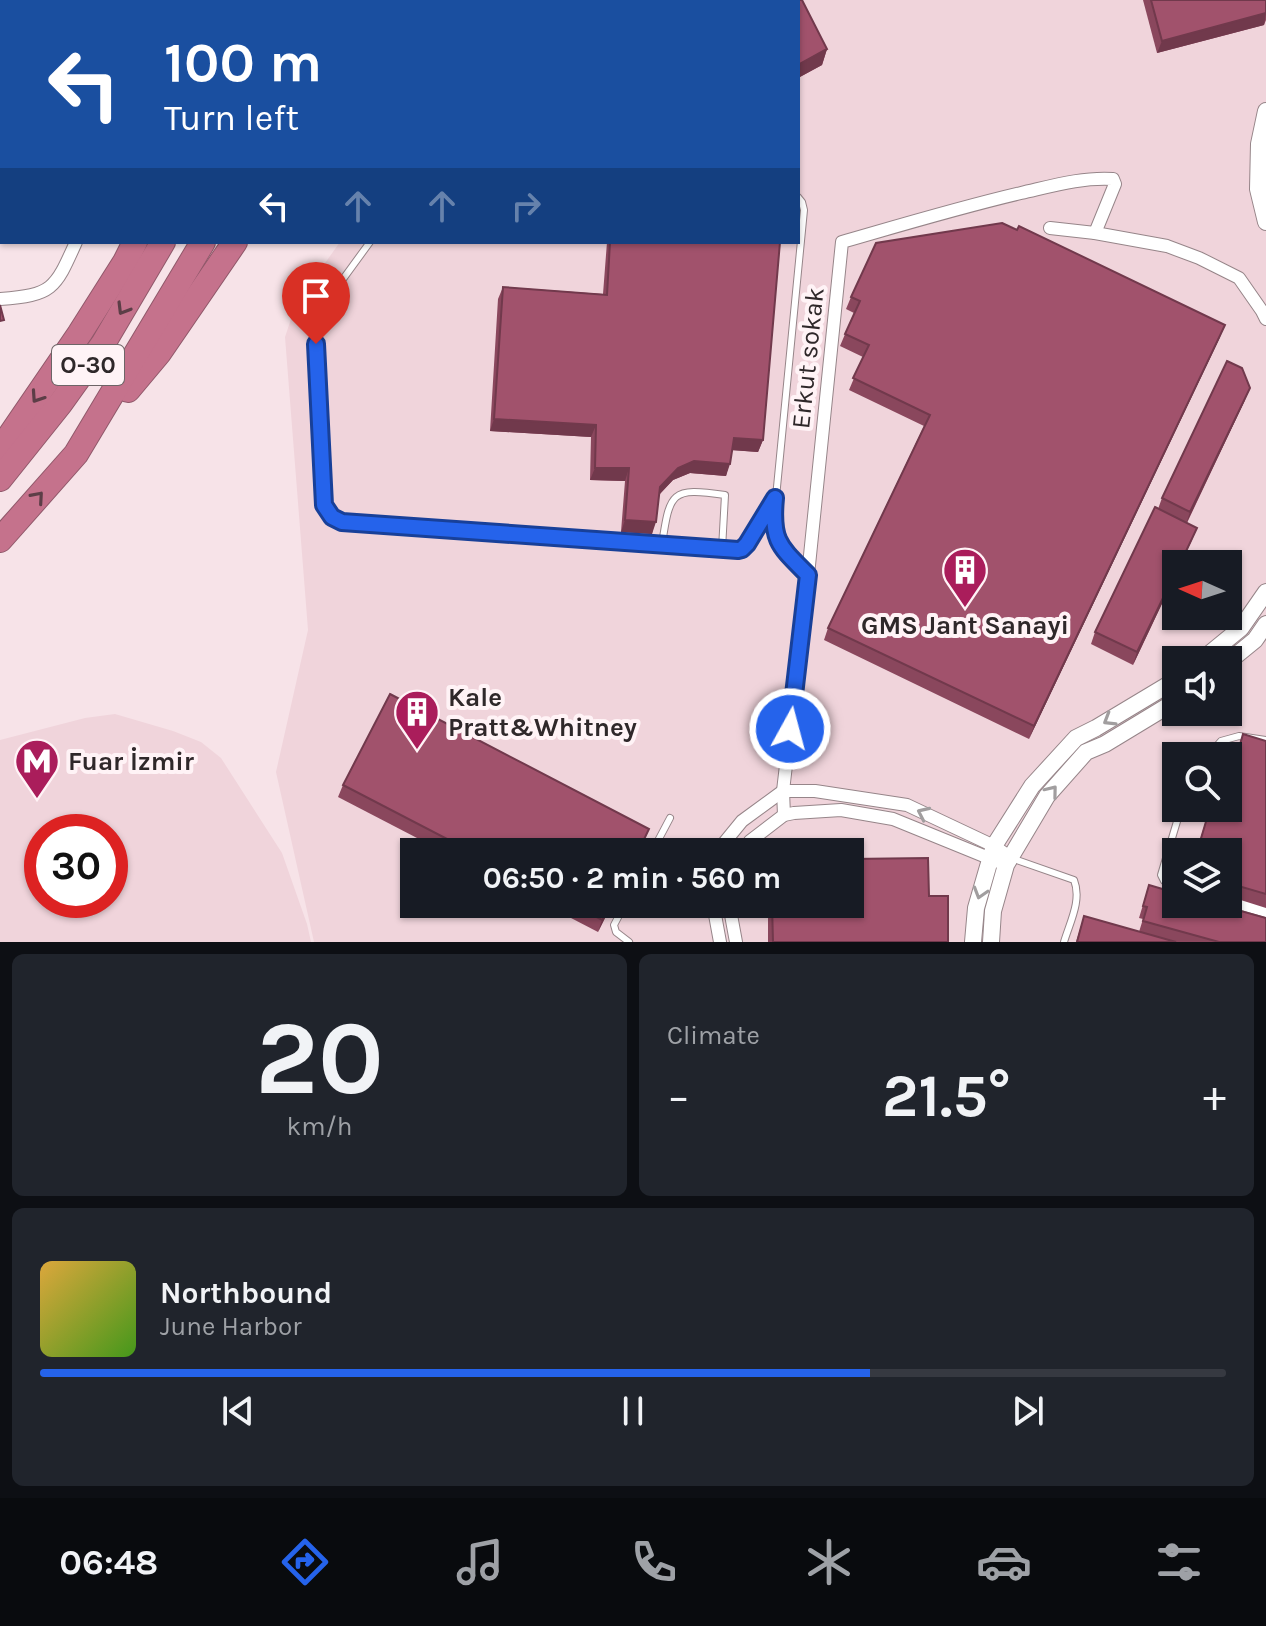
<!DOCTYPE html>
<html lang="en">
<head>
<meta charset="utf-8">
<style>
  body { margin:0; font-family:Karla,sans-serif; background:#20242c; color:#f1f3f6; height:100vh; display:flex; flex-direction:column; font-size:30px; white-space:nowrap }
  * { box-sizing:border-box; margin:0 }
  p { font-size:26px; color:#9ea1a6 }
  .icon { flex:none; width:44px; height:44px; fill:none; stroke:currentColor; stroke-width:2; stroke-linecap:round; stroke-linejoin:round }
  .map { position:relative; height:942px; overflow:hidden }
  .drawer { display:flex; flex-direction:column; gap:12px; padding:12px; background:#0d0f14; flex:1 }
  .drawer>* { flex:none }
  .hud { position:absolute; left:0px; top:0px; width:800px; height:244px; box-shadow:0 2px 6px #0004; background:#1a4fa0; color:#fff; overflow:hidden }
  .needle { width:52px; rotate:273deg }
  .buttons { position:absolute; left:1162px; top:550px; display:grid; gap:16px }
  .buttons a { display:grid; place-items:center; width:80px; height:80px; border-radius:0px; background:#171b24; box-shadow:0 2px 6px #0004; font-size:40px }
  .speed { position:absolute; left:24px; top:814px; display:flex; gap:16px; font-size:40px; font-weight:700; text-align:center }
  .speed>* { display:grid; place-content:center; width:104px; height:104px; border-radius:50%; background:#171b24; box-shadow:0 2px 6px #0004; line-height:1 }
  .speed .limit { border:12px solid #d22; background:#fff; color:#111 }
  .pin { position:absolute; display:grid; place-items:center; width:68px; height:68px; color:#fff; margin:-82px -34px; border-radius:50% 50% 50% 0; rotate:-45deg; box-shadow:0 0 8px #0007 }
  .pin .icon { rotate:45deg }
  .me { position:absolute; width:88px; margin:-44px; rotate:7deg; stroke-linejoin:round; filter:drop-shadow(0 0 6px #0008) }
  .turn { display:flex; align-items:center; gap:28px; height:168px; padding:0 32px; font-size:36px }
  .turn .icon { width:104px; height:104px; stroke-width:2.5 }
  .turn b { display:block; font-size:56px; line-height:68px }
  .lanes { display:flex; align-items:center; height:76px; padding:0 32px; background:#0003; justify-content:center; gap:40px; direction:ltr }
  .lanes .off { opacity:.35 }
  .big { font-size:60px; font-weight:700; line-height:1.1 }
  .drawer .tile { flex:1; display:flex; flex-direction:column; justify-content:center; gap:12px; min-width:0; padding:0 28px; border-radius:12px; background:#20242c }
  .drawer .dial { align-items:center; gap:0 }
  .dial b { font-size:104px; line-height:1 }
  .song { display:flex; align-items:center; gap:24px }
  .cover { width:96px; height:96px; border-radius:12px; background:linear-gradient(135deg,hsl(40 70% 55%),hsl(100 70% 35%)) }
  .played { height:8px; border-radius:4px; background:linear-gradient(90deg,#2563eb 70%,#363941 70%) }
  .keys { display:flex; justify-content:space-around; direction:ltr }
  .heat { display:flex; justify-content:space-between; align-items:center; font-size:44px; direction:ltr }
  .drawer .tiles { flex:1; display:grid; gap:12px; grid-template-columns:1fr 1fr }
  .tile:last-child { grid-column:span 2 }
  .trip { position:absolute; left:400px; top:838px; width:464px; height:80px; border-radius:0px; background:#171b24; box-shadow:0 2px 6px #0004; font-weight:700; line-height:80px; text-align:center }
  .tabs { display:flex; height:128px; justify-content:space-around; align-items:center; background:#090b0e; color:#9ea1a6 }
  .tabs .icon { width:56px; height:56px }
  .tabs .active { color:#2563eb }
  .tabs b { font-size:36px; color:#f1f3f6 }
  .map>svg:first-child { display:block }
</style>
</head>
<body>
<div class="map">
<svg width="1266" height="942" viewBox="0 0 1266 942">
  <rect width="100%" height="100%" fill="#f7e3e8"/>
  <g fill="#f0d4db" fill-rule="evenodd">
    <path d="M519,0H1266V942H314L276,772L308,630L285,337L296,304L340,242H798V2H517ZM1176,564H1228V616H1176ZM1176,660H1228V712H1176ZM1176,756H1228V808H1176ZM414,852H850V904H414ZM1176,852H1228V904H1176Z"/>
    <path d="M115,714L173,731L201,742L221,758L282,853L307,924L311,942H0V740L85,718ZM42,832H110V900H42Z"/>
  </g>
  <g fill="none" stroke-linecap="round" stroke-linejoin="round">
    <g stroke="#968589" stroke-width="8">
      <g id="service">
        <polyline points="798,197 802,202 804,210 773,528 781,548 808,575"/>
        <polyline points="370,242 319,312 316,344 324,505 332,517 342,522 738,550 747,544 775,498"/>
        <path d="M662,544C670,492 671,487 725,495L722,549"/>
        <polyline points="1208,756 1221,741 1239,736 1266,740"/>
        <polyline points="652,852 670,818"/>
        <path d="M1014,859L1074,880C1082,900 1070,922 1064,942"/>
        <polyline points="1171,883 1164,881 1161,875 1181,808"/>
        <polyline points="625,904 614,925 616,932 629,942"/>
      </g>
    </g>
    <g stroke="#968589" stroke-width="14">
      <g id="minor">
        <polyline points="0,198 2,194"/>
        <polyline points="1050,228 1095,233 1167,246 1199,258 1239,278 1262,311 1266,319"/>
        <path d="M0,299C53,295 55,289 76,242"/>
        <path d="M784,815L783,791L808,575L842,242C901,225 961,207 1021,193C1052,186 1082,177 1113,179L1115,184L1095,233"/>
        <polyline points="720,852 724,843 742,821 783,791 815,791 907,805 994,846 1010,857"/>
        <polyline points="742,852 750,841 784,815 794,813 841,810 893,819 1006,865"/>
        <polyline points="1172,883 1176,884"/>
        <polyline points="1228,900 1266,911"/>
        <polyline points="713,904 720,942"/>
        <polyline points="729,904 736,942"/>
      </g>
    </g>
    <g stroke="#968589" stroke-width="18">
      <g id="tertiary">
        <polyline points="1266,111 1259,144 1258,189 1266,222"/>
        <polyline points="1202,660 1241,628 1266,592"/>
        <polyline points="1228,662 1255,640 1266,624"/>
        <polyline points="973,942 976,908 994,846 1032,786 1076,738 1096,728 1176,680"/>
        <polyline points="991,942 993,911 1006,865 1047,796 1086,752 1105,744 1176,701"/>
      </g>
    </g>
    <g stroke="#90586a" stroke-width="26">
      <g id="motorway">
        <polyline points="182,0 183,2"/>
        <polyline points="271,2 272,0"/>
        <polyline points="309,2 309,0"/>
        <polyline points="414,2 416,0"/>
        <polyline points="128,390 159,353 235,242"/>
        <polyline points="0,450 80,333 125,262 135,242"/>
        <polyline points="0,479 60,404 103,344 163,242"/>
        <polyline points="0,540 76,454 203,242"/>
      </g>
    </g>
    <use href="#service" stroke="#fff" stroke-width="6"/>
    <use href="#minor" stroke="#fff" stroke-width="12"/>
    <use href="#tertiary" stroke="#fff" stroke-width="16"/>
    <use href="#motorway" stroke="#c5728c" stroke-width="24"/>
  </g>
  <g fill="#8a475d">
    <polygon points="645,0 802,0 827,49 822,65 798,78 798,2 646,2"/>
    <polygon points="1143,0 1266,0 1266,20 1264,25 1157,53"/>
    <rect x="0" y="84" width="2" height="38"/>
    <polygon points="607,242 780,242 763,440 758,452 732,450 726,476 690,473 673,480 659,495 652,534 621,532 625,481 590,480 591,437 490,431 498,299 503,287 603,294"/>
    <polygon points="851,297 1220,337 1029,739 824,640 828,628 924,426 849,390 863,357 840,346 854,313 846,309"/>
    <polygon points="1245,400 1187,523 1197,528 1192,540 1133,665 1091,644 1095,632 1158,509 1162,498"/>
    <polygon points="1243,734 1266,741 1266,908 1228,896 1228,852 1196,852 1210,808 1228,808 1228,756 1226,756 1229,746 1238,748"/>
    <polygon points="343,785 649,829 639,852 444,852 338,797"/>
    <polygon points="1149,885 1266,942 1076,942 1084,916 1139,932 1143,919 1139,918"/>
    <polygon points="544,904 612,904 598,932"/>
    <polygon points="768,904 850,904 948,942 768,942"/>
  </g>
  <g fill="#71394c">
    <polygon points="1266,13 1264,25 1157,53 1162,41"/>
    <polygon points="827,49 822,65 798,78 798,65"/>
    <polygon points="1225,325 1220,337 1029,739 1034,726"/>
    <polygon points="1250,388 1245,400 1186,524 1190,512"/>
    <polygon points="494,419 596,425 591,437 490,431"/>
    <polygon points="734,438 763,440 758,452 730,450"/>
    <polygon points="694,461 730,464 726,476 690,473 673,480 655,499 660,487 678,468"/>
    <polygon points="595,468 629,468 625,481 590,480"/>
    <polygon points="625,520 656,522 652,534 621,532"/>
    <polygon points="1176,571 1176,574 1133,665 1137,652"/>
    <polygon points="611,904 612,904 598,932 602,920"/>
  </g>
  <g fill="#a1526c" stroke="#71394c" stroke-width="2">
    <polygon points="594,0 618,0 619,2 590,2"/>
    <polygon points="659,0 802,0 827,49 798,65 798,2 660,2"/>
    <polygon points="1151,0 1266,0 1266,13 1162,41"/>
    <rect x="0" y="84" width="2" height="24"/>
    <polygon points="0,144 2,145 2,160 0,167"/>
    <polygon points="1002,223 1017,230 1019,226 1225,325 1034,726 828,628 930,415 853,378 869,345 845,334 860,301 851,297 876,243"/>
    <polygon points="610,242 780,242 763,440 734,438 730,464 694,461 678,468 660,487 656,522 625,520 629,468 595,468 596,425 494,419 503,287 607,295"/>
    <polygon points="0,305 4,320 0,321"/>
    <polygon points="1227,361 1242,368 1250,388 1190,512 1162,498"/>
    <polygon points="1155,507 1197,528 1180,564 1176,564 1176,571 1137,652 1095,632"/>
    <polygon points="390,694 649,829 638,852 472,852 343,785"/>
    <polygon points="1243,734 1266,741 1266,894 1228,883 1228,852 1197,852 1210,808 1228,808 1228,756 1226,756 1229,746 1239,748"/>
    <polygon points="928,858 929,896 948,896 948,942 773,942 772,904 850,904 850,859"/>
    <polygon points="1149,885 1176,893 1176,904 1216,904 1266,918 1266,942 1219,942 1143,921 1147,907 1143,906"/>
    <polygon points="572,904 611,904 602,920"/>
    <polygon points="1084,916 1176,942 1077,942"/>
  </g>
  <defs><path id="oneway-chevron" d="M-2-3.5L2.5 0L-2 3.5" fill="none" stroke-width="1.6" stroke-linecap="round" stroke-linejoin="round" transform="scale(2)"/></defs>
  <g stroke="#5c3e47">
    <use href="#oneway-chevron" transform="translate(123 309) rotate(121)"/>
    <use href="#oneway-chevron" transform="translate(37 397) rotate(124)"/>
    <use href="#oneway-chevron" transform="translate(38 497) rotate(-49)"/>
  </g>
  <g stroke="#a19e9f">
    <use href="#oneway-chevron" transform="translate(1109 720) rotate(149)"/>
    <use href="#oneway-chevron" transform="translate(1052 791) rotate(-51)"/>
    <use href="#oneway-chevron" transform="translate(923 813) rotate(-155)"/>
    <use href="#oneway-chevron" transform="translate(980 893) rotate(107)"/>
  </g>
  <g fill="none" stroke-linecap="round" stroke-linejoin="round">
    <g stroke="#184099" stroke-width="20">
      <path id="route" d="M316,344L324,505L332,517L342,522L738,550L742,549L747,544L775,498C771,541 779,546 808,575L790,729"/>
    </g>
    <use href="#route" stroke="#2563eb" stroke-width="14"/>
  </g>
  <defs>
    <g id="building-pin" transform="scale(2.3)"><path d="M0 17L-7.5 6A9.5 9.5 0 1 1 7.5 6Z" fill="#aa1d5b" stroke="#fff3f6"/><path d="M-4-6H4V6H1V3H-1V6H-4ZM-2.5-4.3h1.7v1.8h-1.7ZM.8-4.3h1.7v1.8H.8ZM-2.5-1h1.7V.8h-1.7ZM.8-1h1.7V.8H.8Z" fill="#fff"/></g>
    <g id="metro-pin" transform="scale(2.3)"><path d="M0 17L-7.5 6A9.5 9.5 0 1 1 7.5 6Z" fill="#aa1d5b" stroke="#fff3f6"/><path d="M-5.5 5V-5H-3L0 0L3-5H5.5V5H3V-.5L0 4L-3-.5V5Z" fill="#fff"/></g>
  </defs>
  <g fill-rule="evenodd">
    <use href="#building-pin" x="965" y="570"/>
    <use href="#building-pin" x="417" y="712"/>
    <use href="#metro-pin" x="37" y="761"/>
  </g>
  <g text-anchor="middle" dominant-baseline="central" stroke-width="8" stroke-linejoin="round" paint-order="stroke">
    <rect fill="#fff3f6" stroke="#6d6567" stroke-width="2" x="52" y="345" width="72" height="40" rx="6"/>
    <g font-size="24" font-weight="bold" fill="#2f282a">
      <text x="88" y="365">O-30</text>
    </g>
    <g font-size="26" fill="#2f282a" stroke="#fff3f6">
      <text transform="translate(808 358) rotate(-84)">Erkut sokak</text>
    </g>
    <g font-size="26" font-weight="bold" fill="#2f282a" stroke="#fff3f6" text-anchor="start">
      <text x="965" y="625" text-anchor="middle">GMS Jant Sanayi</text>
      <text x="448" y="697">Kale<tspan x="448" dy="30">Pratt&amp;Whitney</tspan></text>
      <text x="68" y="761">Fuar İzmir</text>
    </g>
  </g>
</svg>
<div class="buttons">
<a><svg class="needle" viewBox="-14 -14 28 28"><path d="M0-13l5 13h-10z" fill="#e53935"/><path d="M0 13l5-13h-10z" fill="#9ea1a6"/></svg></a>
<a><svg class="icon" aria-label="sound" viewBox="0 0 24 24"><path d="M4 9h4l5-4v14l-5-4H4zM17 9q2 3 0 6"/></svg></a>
<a><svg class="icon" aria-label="search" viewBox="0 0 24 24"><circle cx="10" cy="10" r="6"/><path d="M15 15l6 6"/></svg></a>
<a><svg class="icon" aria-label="layers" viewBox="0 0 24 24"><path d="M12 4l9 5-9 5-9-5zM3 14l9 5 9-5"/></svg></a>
</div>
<div class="speed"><div class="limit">30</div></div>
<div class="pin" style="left:316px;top:344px;background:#d93025"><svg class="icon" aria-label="arrive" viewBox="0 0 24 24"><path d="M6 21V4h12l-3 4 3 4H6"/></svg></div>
<svg class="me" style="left:790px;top:729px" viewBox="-20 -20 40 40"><circle r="17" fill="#2563eb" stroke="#fff" stroke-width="3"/><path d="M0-11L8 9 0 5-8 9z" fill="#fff"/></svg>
<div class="trip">06:50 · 2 min · 560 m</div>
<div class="hud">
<div class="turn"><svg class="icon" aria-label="left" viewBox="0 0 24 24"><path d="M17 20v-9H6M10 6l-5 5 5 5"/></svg><div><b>100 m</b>Turn left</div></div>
<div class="lanes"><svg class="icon" aria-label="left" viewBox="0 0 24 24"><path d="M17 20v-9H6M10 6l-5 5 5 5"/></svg><svg class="icon off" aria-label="ahead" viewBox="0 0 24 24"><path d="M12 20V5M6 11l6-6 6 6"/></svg><svg class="icon off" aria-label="ahead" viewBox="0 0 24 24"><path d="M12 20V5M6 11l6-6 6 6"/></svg><svg class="icon off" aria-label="right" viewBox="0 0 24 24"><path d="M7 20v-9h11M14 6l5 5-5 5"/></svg></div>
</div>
</div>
<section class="drawer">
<div class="tiles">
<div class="tile dial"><b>20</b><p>km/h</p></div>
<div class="tile"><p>Climate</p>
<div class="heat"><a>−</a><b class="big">21.5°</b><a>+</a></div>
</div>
<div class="tile">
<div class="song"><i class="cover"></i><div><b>Northbound</b><p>June Harbor</p></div></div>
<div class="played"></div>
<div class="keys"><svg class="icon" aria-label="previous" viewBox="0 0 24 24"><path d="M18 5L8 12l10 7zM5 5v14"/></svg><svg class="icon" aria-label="pause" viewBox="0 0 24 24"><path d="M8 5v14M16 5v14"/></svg><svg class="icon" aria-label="next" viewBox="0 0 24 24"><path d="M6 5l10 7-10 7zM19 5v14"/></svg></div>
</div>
</div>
</section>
<nav class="tabs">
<b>06:48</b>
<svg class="icon active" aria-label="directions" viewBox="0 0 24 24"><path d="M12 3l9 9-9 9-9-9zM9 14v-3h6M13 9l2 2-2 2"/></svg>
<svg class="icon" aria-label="music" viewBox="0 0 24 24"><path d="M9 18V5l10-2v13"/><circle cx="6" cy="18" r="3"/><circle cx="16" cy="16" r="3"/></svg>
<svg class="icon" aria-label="phone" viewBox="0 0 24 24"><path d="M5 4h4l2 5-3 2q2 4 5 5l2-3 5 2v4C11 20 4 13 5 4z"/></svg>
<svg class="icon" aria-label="climate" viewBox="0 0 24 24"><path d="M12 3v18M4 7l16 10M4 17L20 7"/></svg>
<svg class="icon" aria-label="car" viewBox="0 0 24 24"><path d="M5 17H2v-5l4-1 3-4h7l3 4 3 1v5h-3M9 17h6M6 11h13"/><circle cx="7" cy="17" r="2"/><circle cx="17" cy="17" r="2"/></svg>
<svg class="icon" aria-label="filters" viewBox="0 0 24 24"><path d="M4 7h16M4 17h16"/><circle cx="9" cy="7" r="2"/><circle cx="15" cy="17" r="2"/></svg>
</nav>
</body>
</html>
